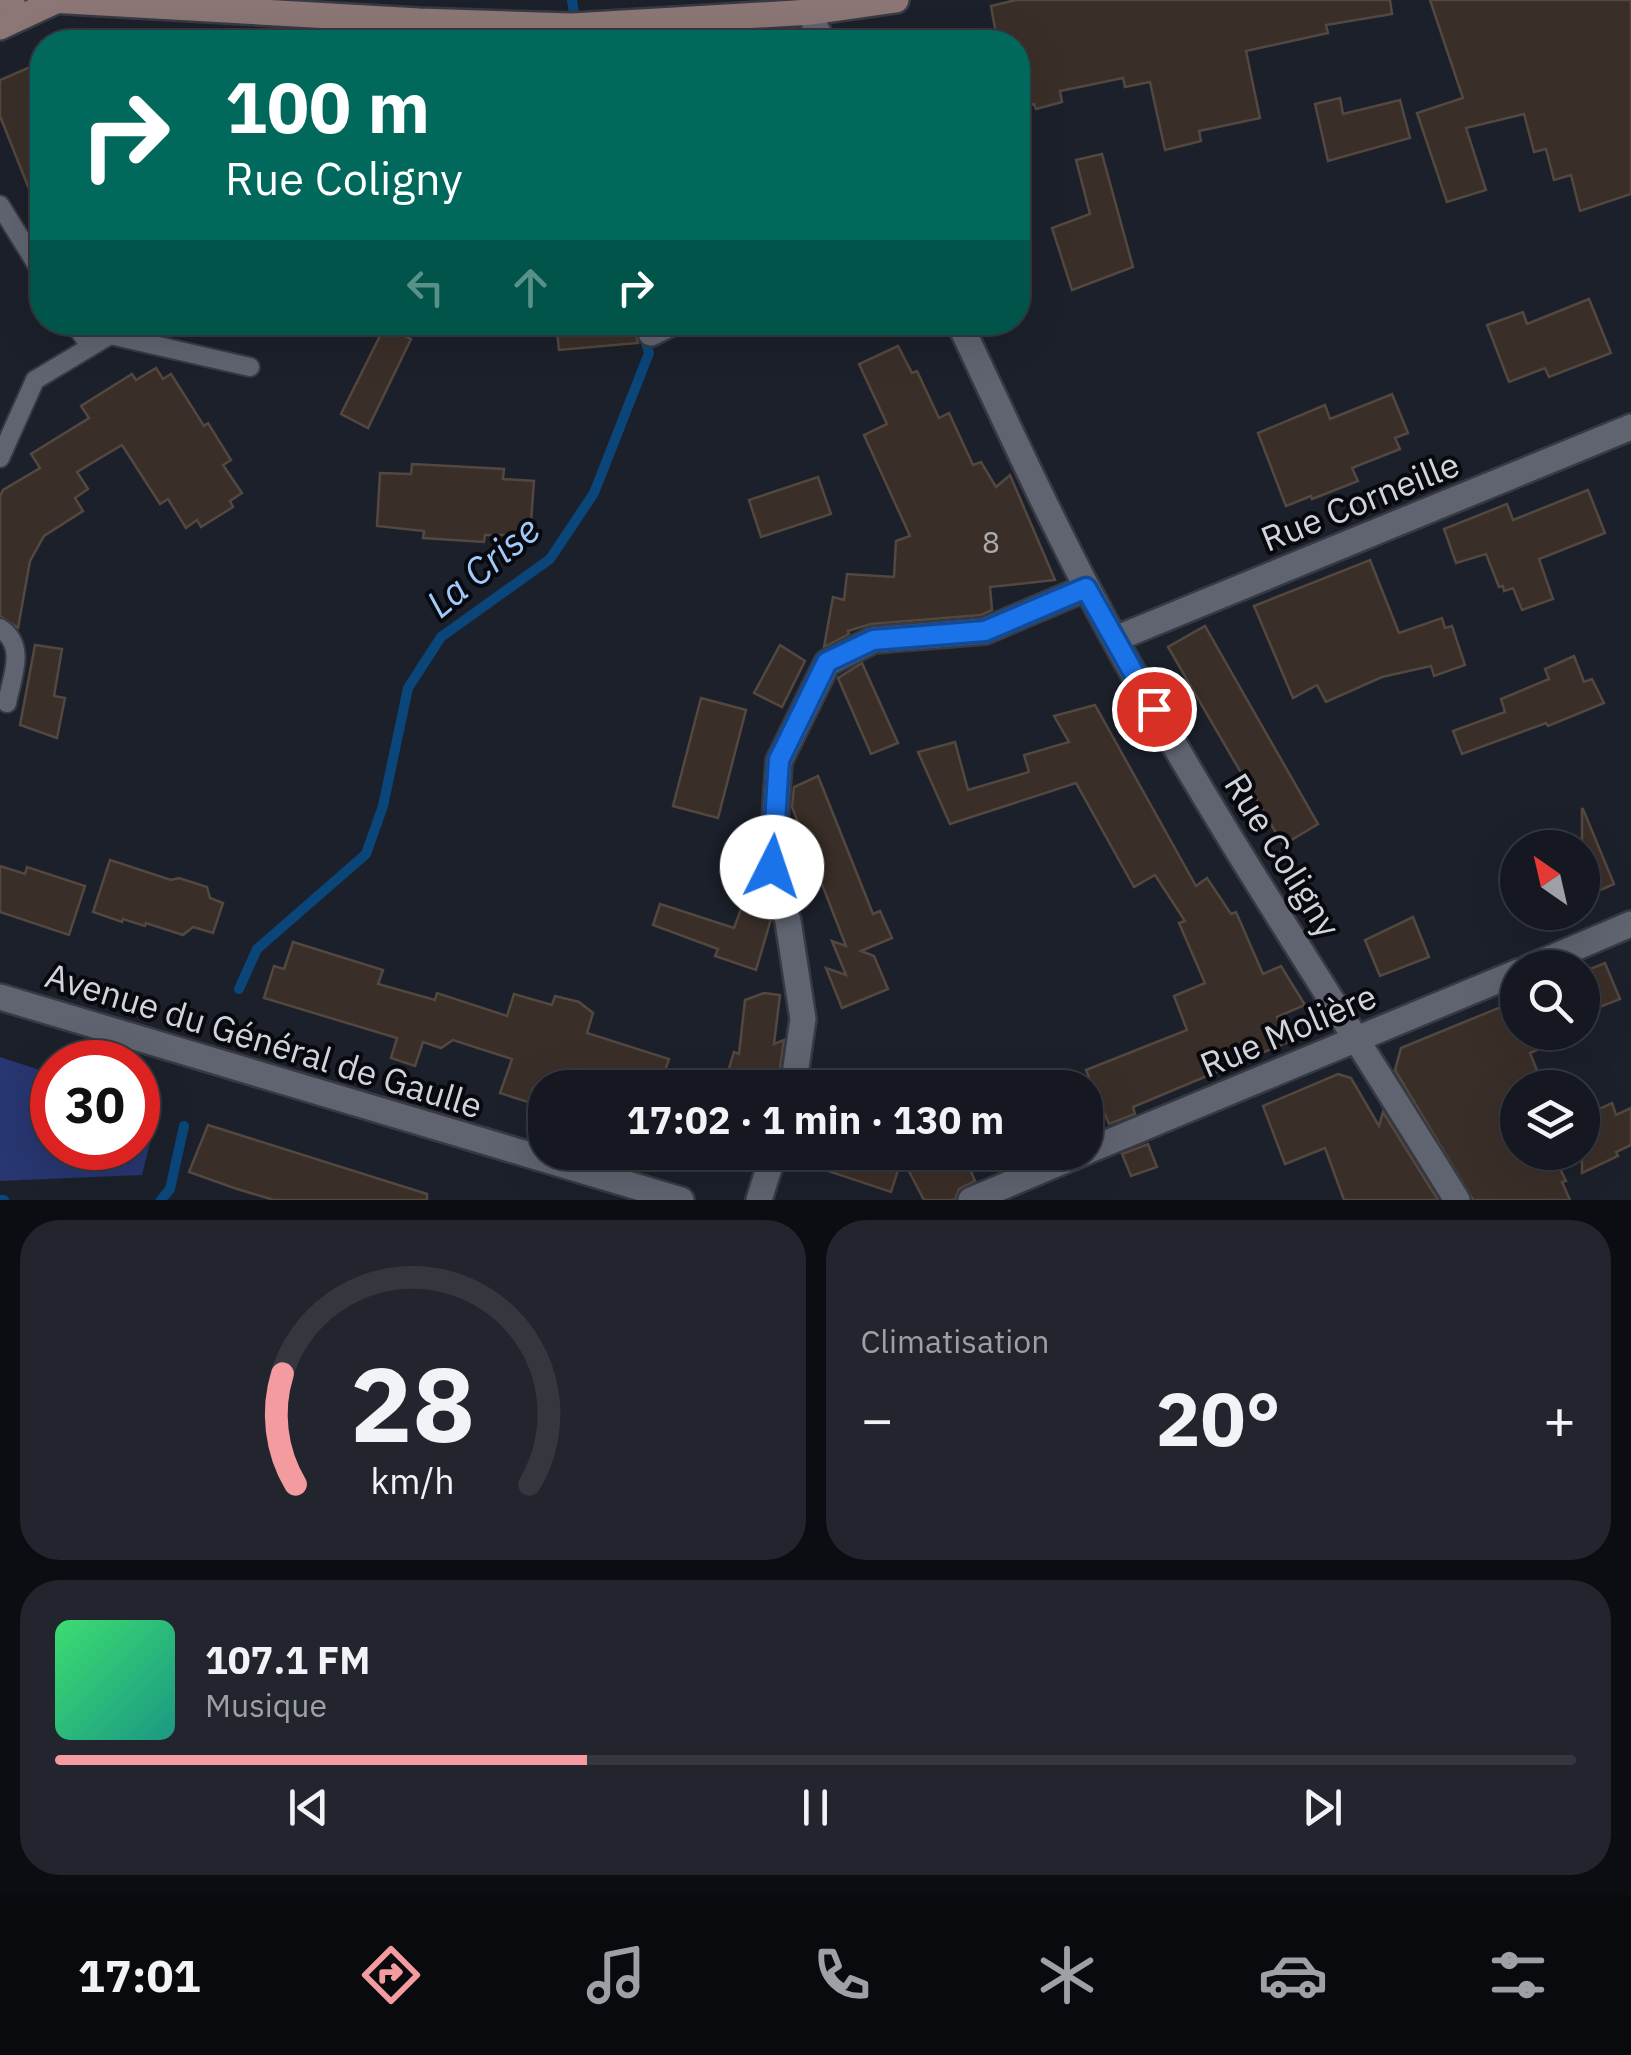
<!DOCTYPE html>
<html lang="fr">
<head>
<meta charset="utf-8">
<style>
  body { margin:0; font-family:"IBM Plex Sans",sans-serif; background:#22252d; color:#f1f3f6; height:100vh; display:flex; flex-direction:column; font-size:38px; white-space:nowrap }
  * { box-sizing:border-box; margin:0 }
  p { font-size:32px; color:#9da0a5 }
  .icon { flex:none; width:55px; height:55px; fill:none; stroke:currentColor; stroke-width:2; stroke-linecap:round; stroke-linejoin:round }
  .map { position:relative; height:1200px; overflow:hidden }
  .details { display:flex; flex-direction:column; gap:20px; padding:20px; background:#0c0d12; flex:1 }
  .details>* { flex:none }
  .top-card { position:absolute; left:30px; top:30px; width:1000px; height:305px; border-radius:40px; box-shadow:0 10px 40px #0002,0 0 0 2px #34373e; background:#00695c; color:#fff; overflow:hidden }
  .needle { width:65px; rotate:326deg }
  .controls { position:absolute; left:1500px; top:830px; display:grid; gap:20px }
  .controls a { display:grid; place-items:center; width:100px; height:100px; border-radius:50%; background:#151820; box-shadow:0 10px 40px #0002,0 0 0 2px #34373e; font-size:50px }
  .speed { position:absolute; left:30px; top:1040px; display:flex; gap:20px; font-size:50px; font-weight:700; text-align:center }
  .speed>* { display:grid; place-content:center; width:130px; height:130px; border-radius:50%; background:#151820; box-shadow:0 10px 40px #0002,0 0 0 2px #34373e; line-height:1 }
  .speed .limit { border:15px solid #d22; background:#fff; color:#111 }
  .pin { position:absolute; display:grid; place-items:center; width:85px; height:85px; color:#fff; margin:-42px; border:5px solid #fff; border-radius:50%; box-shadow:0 2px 10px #0007 }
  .me { position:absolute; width:110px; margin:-55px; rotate:4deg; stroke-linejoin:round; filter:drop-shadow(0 0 8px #0008) }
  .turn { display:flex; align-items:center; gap:35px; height:210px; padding:0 30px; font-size:45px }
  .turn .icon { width:130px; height:130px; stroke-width:2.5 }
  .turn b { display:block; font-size:70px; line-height:85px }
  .lanes { display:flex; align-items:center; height:95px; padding:0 30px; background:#0003; justify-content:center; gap:50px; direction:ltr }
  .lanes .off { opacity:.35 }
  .big { font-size:75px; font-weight:800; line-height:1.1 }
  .details .widget { flex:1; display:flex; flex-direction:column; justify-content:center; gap:15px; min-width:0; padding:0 35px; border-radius:40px; background:#22252d }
  .details .dial { align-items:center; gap:0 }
  .dial svg { height:260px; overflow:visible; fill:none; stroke:#34373e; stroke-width:7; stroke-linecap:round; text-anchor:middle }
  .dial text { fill:#f1f3f6; stroke:none }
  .song { display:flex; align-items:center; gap:30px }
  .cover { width:120px; height:120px; border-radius:15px; background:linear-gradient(135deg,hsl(140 70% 55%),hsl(170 70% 35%)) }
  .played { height:10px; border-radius:5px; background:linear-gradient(90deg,#f49b9f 35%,#34373e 35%) }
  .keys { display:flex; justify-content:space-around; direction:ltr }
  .heat { display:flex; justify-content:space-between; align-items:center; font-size:55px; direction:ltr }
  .details .tiles { flex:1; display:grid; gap:20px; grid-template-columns:1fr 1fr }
  .widget:last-child { grid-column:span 2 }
  .trip { position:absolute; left:528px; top:1070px; width:575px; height:100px; border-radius:40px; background:#151820; box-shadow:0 10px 40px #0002,0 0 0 2px #34373e; font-weight:800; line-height:100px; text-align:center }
  .tabs { display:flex; height:160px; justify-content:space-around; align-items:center; background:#080a0d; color:#9da0a5 }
  .tabs .icon { width:70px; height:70px }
  .tabs .active { color:#f49b9f }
  .tabs b { font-size:45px; color:#f1f3f6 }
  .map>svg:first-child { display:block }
</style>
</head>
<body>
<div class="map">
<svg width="1631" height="1200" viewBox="0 0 1631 1200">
  <rect width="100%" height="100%" fill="#1c202a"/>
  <polygon fill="#283671" points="0,1057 52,1074 52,1148 138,1148 138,1101 159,1107 142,1175 0,1181"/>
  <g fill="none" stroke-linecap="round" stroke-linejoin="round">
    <g stroke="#0a467a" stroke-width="10">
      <polyline points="572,0 578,42"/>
      <polyline points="239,989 257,949 366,854 383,806 408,688 441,637 550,559 594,493 649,353 640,322"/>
      <polyline points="0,1200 4,1200"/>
      <polyline points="161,1200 170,1189 184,1126"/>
    </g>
  </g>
  <g fill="#3a2f28" stroke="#534840" stroke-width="2.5">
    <polygon points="1016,0 1390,0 1392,14 1326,25 1328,33 1246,51 1260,118 1199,131 1201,141 1165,150 1150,82 1125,87 1123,78 1060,91 1062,102 1036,109 1034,104 1018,108 1018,42 1005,42 1002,32 996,34 991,6"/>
    <polygon points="1430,0 1631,0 1631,194 1580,211 1571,175 1554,180 1546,149 1534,152 1524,114 1466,128 1486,190 1447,202 1417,113 1463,98"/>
    <polygon points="42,62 42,219 41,219 0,116 0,80"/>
    <polygon points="1340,98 1343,114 1400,100 1410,138 1328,161 1315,104"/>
    <polygon points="1102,154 1133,267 1072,290 1052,228 1090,214 1076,160"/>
    <polygon points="1589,299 1611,353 1549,377 1545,368 1509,382 1487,325 1523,312 1527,324"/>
    <polygon points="556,322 639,322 635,333 638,343 559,350"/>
    <polygon points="385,326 411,339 368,428 341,414"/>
    <polygon points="898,346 912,373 917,371 939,418 949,413 973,465 981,462 996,487 1010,475 1055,580 990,587 992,610 981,615 871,624 848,631 849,634 824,647 833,597 844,600 847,574 894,577 896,541 910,536 864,435 887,424 859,364"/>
    <polygon points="156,368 163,379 171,374 204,426 208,423 231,460 223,465 242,493 230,501 233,507 201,527 197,520 186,528 168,499 160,504 122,445 77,472 88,489 75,498 83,511 44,536 30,561 18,628 0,616 0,496 3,490 40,468 31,454 89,418 81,406 132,374 136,380"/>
    <polygon points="1392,394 1408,433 1395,438 1400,449 1352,468 1358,481 1312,499 1311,496 1286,506 1258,433 1325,405 1330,419"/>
    <polygon points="412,464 504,469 503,479 534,481 530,535 485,535 484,542 423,538 424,531 377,526 380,473 411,474"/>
    <polygon points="818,477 831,514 761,537 749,500"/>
    <polygon points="1588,490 1605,533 1539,559 1553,599 1522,610 1513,588 1504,591 1503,586 1499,587 1486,554 1456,563 1444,529 1507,504 1513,520"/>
    <polygon points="1370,560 1399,633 1442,618 1445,628 1452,626 1465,665 1434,676 1431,666 1382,677 1326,702 1317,685 1293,698 1254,606"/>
    <polygon points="1205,626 1318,824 1283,845 1168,647"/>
    <polygon points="35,645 62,649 54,696 65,698 57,738 20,725"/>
    <polygon points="780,645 805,661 782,707 754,693"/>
    <polygon points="1574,656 1584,682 1592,679 1604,703 1548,726 1546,723 1462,754 1453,731 1505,712 1501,699 1549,679 1545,669"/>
    <polygon points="862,663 898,743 871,754 838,678"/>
    <polygon points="701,698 746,710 718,818 673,806"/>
    <polygon points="1095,705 1196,886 1207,878 1231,914 1236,912 1263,974 1281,966 1305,1005 1277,1017 1288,1042 1133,1107 1135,1114 1109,1124 1086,1070 1187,1030 1174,996 1205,983 1179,923 1185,921 1155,875 1134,887 1076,783 950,824 918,752 955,742 968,790 1029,772 1024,755 1069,742 1054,716"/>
    <polygon points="818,776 873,914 880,911 892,938 861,951 874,956 888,989 842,1008 826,968 846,975 832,941 846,946 792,807 794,787"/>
    <polygon points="1583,809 1614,884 1582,898 1582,809"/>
    <polygon points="110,860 171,880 179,878 207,887 210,898 223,903 213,933 193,927 183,935 146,923 145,926 123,919 122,922 93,912"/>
    <polygon points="0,866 25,874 27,867 85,886 69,935 0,912"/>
    <polygon points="660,904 734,928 741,909 771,919 756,970 715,956 718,949 653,925"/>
    <polygon points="1413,917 1429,957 1380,976 1365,940"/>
    <polygon points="293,942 383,970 378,984 435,1000 437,993 507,1016 514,994 552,1005 555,996 579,1002 593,1013 587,1033 669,1059 659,1088 533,1088 528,1102 500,1093 512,1059 453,1040 441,1048 423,1042 415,1066 391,1058 397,1038 264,998 274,966 284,969"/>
    <polygon points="1605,963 1620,999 1582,1014 1582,972"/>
    <polygon points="764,993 780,995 774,1044 784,1040 777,1088 723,1088 734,1052 739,1054 745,1000"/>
    <polygon points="1518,1000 1518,1032 1577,1032 1530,1053 1541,1080 1518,1088 1518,1152 1552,1152 1566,1181 1562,1182 1570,1200 1473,1200 1395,1070 1401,1048"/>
    <polygon points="1338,1074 1351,1078 1379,1126 1383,1112 1438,1200 1344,1200 1325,1148 1285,1164 1263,1106"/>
    <polygon points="1612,1103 1616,1115 1631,1108 1631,1145 1616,1152 1618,1156 1582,1173 1582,1117"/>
    <polygon points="208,1125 427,1194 427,1200 274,1200 237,1189 189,1172"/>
    <polygon points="1148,1144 1157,1167 1131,1176 1122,1154"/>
    <polygon points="790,1152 963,1152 975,1181 959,1189 955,1200 924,1200 902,1158 891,1192 789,1158"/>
  </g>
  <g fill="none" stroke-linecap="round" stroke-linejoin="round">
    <g stroke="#373a42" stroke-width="22">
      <g id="service">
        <polyline points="0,205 42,273"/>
        <polyline points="74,322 90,347"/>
        <polyline points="0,458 35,380 110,335 250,367"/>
        <path d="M0,628C27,646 12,676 7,703"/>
      </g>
    </g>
    <g stroke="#373a42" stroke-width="30">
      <g id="minor">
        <polyline points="810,0 815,26 823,42"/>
        <path d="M959,322C1015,442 1070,562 1135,676C1235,855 1350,1026 1457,1200"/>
        <polyline points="651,333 673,322"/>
        <polyline points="1115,639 1631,427"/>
        <polyline points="1528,968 1631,924"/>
        <polyline points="0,997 681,1200"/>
        <polyline points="793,1088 803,1019 788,921 772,867 779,761 827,663 873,640 985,631 1086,588"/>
        <polyline points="1085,1152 1518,972"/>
        <polyline points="759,1200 774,1152"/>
        <polyline points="971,1200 1085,1152"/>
      </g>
    </g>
    <g stroke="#373a42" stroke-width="30">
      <g id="secondary">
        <polyline points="50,0 419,21 572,26 812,12 896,0"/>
        <polyline points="0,2 12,0"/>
        <polyline points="0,27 56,1"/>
      </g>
    </g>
    <use href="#service" stroke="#606470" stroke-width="18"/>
    <use href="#minor" stroke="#606470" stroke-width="25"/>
    <use href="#secondary" stroke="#8c7676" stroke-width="25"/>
  </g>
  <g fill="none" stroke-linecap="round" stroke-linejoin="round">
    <g stroke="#114b97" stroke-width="25">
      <polyline id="route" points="772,867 779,760 827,662 873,640 985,631 1086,588 1154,709"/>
    </g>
    <use href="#route" stroke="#1a73e8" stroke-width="18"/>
  </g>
  <g text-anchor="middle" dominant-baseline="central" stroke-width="8" stroke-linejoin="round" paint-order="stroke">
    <g font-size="30" fill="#ababae">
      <text x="991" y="541">8</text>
    </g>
    <g font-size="35" fill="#d1d4db" stroke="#08090e">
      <text transform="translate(1360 501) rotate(-22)">Rue Corneille</text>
      <text transform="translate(1283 855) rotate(58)">Rue Coligny</text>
      <text transform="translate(1288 1030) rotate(-23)">Rue Molière</text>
      <text transform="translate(264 1040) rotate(17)">Avenue du Général de Gaulle</text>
    </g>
    <g font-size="38" font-style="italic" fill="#9fcafa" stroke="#08090e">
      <text transform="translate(482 566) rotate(-40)">La Crise</text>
    </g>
  </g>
</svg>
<div class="controls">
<a><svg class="needle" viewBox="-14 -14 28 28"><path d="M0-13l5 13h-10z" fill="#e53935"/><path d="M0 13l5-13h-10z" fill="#9da0a5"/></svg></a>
<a><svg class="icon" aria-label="search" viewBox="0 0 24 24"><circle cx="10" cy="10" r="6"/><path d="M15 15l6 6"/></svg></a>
<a><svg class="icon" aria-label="layers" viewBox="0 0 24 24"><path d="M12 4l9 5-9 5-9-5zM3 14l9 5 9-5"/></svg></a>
</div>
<div class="speed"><div class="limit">30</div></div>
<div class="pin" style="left:1154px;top:709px;background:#d93025"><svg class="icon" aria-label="arrive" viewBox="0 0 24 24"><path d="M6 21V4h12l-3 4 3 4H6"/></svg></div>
<svg class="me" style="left:772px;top:867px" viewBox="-20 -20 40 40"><circle r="19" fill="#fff"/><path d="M0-13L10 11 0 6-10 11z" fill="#1a73e8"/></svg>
<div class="trip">17:02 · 1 min · 130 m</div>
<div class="top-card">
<div class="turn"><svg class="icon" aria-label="right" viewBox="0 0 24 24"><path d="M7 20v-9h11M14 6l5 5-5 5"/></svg><div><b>100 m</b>Rue Coligny</div></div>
<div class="lanes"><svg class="icon off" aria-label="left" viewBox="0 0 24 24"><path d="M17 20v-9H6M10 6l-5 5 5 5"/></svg><svg class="icon off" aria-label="ahead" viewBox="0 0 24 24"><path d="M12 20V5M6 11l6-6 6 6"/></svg><svg class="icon" aria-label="right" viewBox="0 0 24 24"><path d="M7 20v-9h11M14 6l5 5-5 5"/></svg></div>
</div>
</div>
<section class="details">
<div class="tiles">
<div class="widget dial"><svg viewBox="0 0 100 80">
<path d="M14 69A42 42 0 1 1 86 69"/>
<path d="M14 69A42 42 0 0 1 10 35" stroke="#f49b9f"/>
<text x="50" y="56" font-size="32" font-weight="700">28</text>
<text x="50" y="72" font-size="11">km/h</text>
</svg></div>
<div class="widget"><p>Climatisation</p>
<div class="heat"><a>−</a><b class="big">20°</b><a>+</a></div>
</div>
<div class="widget">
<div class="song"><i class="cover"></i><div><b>107.1 FM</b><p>Musique</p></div></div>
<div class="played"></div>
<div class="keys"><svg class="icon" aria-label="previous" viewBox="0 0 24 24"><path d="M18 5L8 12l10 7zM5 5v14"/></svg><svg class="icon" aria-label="pause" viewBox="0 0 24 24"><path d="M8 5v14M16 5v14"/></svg><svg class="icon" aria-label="next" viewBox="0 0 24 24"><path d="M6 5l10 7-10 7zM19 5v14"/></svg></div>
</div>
</div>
</section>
<nav class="tabs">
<b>17:01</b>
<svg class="icon active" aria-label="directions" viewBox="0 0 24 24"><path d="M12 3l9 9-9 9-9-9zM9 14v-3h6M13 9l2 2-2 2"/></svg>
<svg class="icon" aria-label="music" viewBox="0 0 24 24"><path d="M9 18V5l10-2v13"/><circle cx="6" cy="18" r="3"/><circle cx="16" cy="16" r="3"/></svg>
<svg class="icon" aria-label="phone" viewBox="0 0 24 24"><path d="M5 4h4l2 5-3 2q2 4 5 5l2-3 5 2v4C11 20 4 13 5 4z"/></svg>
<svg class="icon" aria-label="climate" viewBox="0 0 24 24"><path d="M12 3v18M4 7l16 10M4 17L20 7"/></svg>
<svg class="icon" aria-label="car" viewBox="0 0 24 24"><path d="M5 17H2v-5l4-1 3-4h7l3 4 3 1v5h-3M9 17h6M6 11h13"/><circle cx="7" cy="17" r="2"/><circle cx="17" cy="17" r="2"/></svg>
<svg class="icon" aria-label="filters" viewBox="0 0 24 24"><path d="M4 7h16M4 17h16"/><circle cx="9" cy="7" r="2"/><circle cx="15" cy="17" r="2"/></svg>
</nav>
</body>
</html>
